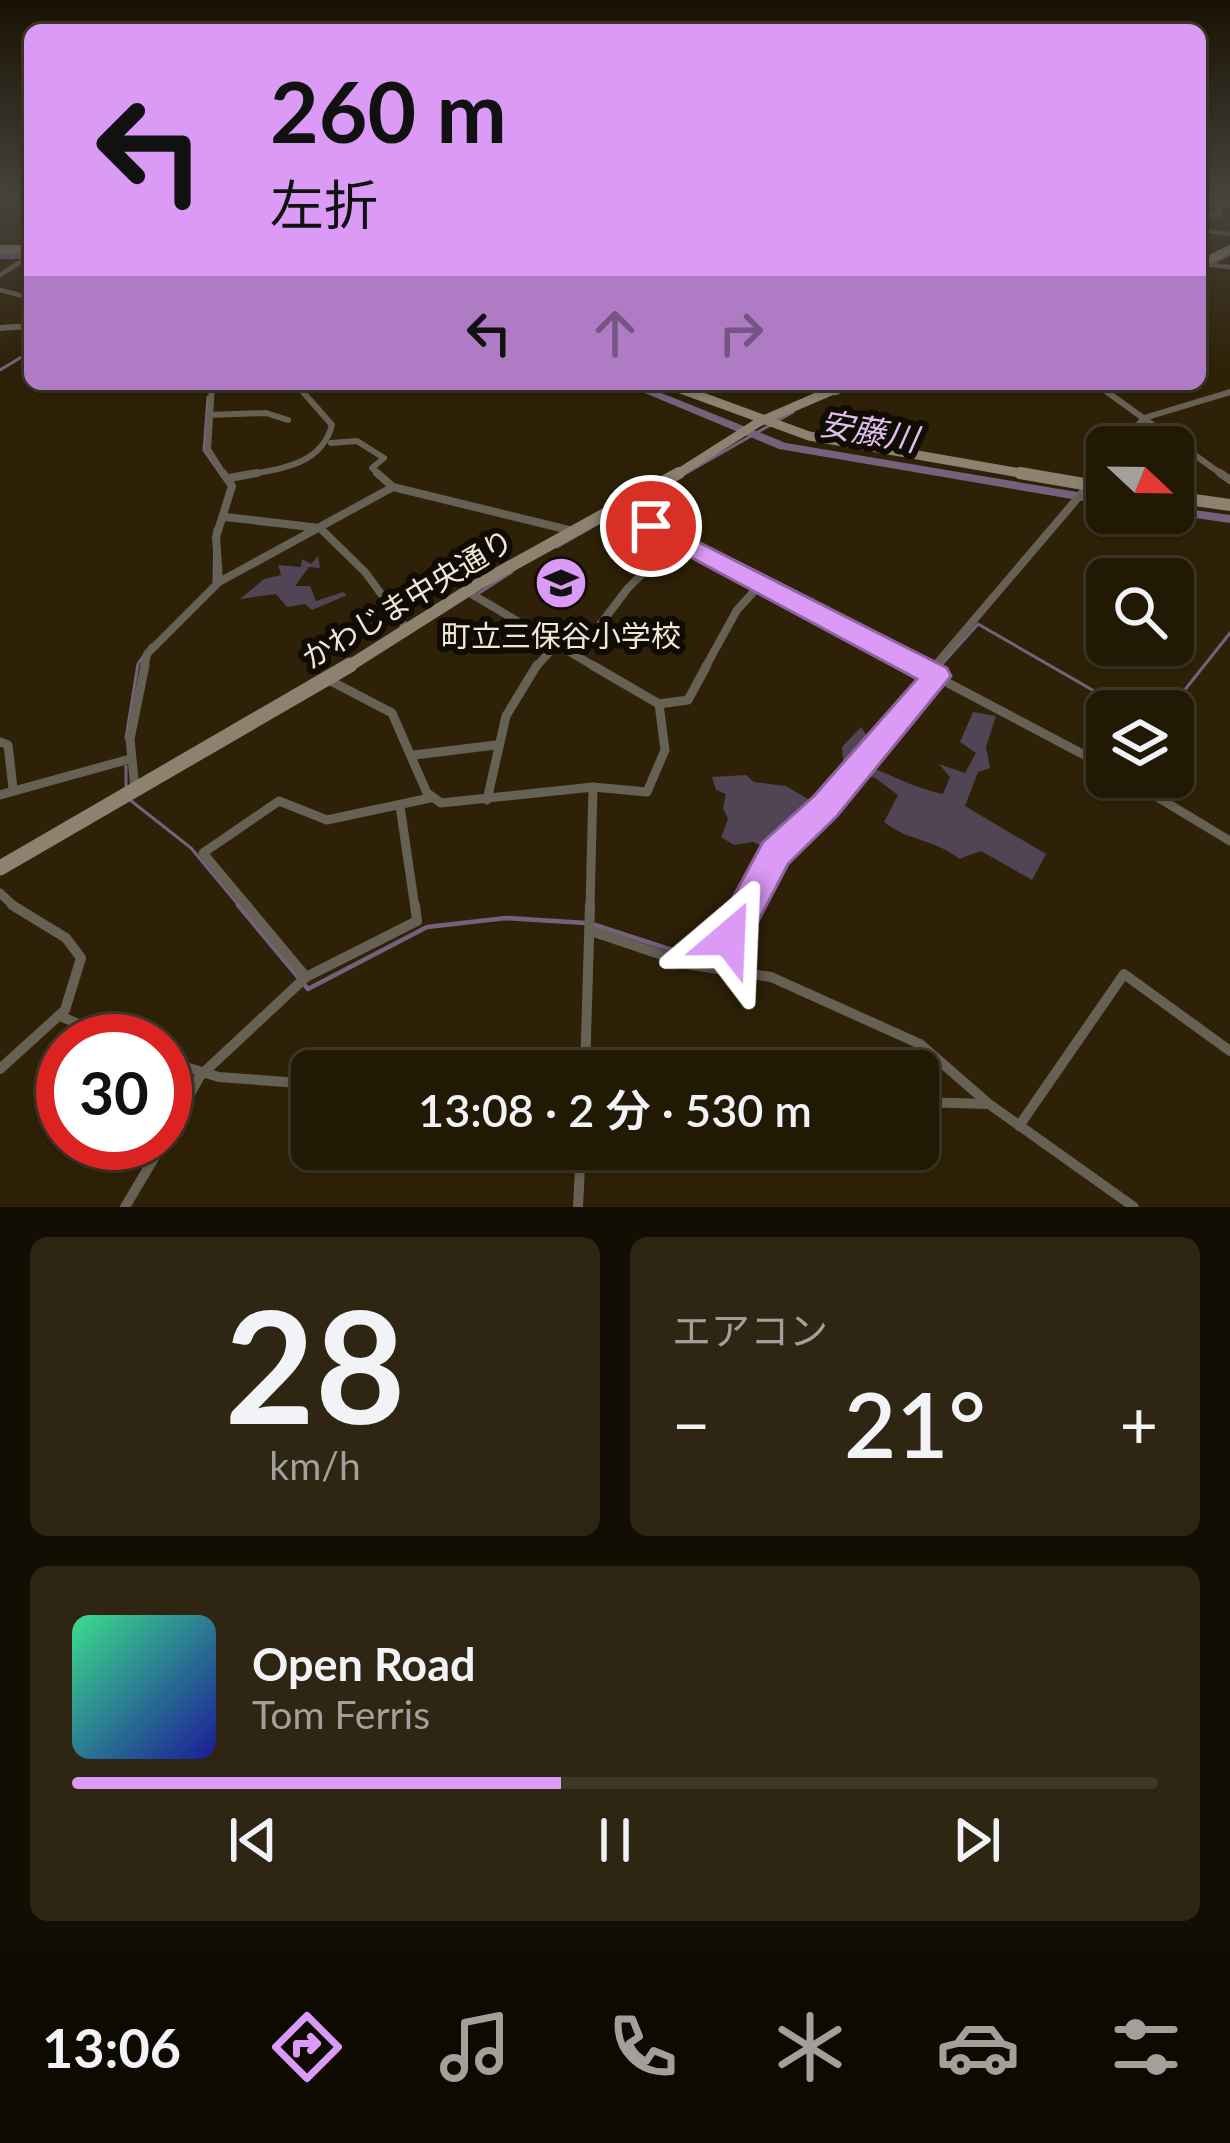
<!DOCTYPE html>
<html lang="ja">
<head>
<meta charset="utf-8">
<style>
  body { margin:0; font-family:Lato,"Noto Sans JP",sans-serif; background:#2e2613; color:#f1f3f6; height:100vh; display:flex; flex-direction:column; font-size:45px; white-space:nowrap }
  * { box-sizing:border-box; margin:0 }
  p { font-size:39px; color:#a2a09a }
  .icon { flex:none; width:66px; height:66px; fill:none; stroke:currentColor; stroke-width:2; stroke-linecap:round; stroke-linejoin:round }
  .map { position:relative; height:1207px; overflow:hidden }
  .sheet { display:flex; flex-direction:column; gap:30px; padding:30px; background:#130e03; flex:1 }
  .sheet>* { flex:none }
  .top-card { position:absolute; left:24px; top:24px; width:1182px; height:366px; border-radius:18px; box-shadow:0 3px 9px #0004,0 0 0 3px #3f3827; background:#da9af6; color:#111; overflow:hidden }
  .needle { width:78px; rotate:112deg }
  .controls { position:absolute; left:1086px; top:426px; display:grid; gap:24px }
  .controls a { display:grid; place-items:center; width:108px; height:108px; border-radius:18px; background:#221905; box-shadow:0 3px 9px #0004,0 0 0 3px #3f3827; font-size:60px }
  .speed { position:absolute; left:36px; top:1014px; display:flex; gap:24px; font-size:60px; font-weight:700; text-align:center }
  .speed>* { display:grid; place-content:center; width:156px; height:156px; border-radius:50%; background:#221905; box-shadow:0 3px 9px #0004,0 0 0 3px #3f3827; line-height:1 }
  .speed .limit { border:18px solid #d22; background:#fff; color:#111 }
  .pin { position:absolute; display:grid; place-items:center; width:102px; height:102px; color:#fff; margin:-51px; border:6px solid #fff; border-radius:50%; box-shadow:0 3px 12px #0007 }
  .me { position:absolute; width:132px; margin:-66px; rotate:26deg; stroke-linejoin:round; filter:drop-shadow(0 0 9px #0008) }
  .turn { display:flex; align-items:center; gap:42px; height:252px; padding:0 48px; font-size:54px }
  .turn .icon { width:156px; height:156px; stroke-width:2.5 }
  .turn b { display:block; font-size:84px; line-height:102px }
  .lanes { display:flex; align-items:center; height:114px; padding:0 48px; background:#0003; justify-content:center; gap:60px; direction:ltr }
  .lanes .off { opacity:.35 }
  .big { font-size:90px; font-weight:600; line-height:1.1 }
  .sheet .tile { flex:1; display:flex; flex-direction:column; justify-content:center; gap:18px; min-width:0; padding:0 42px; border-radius:18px; background:#2e2613 }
  .sheet .dial { align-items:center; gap:0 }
  .dial b { font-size:156px; line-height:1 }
  .song { display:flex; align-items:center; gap:36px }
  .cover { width:144px; height:144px; border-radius:18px; background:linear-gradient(135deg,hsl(150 70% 55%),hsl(240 70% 35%)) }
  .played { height:12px; border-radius:6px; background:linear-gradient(90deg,#da9af6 45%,#3f3827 45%) }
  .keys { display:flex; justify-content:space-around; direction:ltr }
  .heat { display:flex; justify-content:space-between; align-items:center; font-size:66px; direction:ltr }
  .sheet .tiles { flex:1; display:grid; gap:30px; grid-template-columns:1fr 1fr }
  .tile:last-child { grid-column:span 2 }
  .trip { position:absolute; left:291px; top:1050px; width:648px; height:120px; border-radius:18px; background:#221905; box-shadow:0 3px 9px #0004,0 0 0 3px #3f3827; font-weight:600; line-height:120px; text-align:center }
  .tab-bar { display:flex; height:192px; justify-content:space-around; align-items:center; background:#0e0a02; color:#a2a09a }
  .tab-bar .icon { width:84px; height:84px }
  .tab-bar .on { color:#da9af6 }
  .tab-bar b { font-size:54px; color:#f1f3f6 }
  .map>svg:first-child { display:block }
</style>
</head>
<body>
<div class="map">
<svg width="1230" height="1207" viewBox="0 0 1230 1207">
  <rect width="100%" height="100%" fill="#2e2107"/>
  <g fill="#504455">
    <polygon points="318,556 320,568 309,567 295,586 310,586 316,601 343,592 347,595 312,610 305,604 287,607 276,594 240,599 264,579 281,575 278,565 301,567 302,559 311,564"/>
    <path d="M973,712L996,716L986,747L990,768L978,772L965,806L1046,854L1032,880L981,851L959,859C938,840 907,841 884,822L898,795L875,778L844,768L842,747L861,727L873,745L860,763C890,774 916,789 943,794L950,777L939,764L965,773L976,753L960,742Z"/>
    <polygon points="746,775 754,782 786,786 811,801 813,810 783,833 772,851 753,842 734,845 721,837 728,819 723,808 726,794 716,790 712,777"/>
  </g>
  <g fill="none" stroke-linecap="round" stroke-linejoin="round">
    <g stroke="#74627c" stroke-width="3">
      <polyline points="1216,198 1217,214"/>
      <polyline points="1213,263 1230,254"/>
      <polyline points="0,370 30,352"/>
      <polyline points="835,394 858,384"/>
      <polyline points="208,397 204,450 222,476"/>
      <polyline points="557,547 793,412"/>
      <polyline points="214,584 215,529"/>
      <polyline points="479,593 512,572"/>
      <polyline points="942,664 978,624 1129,711"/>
      <polyline points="1168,711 1230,633"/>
      <polyline points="126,738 138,664 151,645"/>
      <polyline points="126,766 126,786"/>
      <polyline points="130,800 191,848 241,908"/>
      <polyline points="736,908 763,855 919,689"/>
    </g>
    <g stroke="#74627c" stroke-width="4.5">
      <polyline points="238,905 308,989 427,927 506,918 586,923"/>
      <polyline points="595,925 703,960 712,957 738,905"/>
    </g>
    <g fill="#74627c" fill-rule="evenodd">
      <rect x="0" y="253" width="30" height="6"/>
      <polygon points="623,384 639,384 786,443 1107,497 1107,505 779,449"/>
      <polygon points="1173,507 1230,515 1230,523 1168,514 1173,513"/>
    </g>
    <g stroke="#676054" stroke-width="4.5">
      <polyline points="1200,214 1220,215 1220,203 1230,204"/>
      <polyline points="1200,230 1230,234"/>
      <polyline points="1201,264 1230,267"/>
      <polyline points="0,275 30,256"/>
      <polyline points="0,290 30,298"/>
    </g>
    <g stroke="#676054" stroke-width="6">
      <polyline points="0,328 30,326"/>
      <polyline points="212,384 208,449 225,476"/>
      <polyline points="1096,384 1224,476"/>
      <polyline points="208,415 266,413 288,420"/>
      <polyline points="331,443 357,441 384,458 372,468 381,476"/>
      <polyline points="1120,447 1144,418 1230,392"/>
      <path d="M240,476C277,469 321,467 332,425L296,384"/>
      <polyline points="1096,476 1107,463"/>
    </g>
    <g stroke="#676054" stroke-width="8">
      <polyline points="1220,473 1230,480"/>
      <polyline points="229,478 257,473"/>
      <polyline points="393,487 573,531"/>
      <polyline points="618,508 920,668"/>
      <polyline points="225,517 320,528 365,572 407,629"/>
      <polyline points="219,582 393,487 377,473"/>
      <polyline points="468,592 597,668"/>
      <polyline points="577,655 628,588 677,540"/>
      <polyline points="144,668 147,654 219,582 216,537 232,486 223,473"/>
      <polyline points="535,668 555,646"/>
      <polyline points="705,668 737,610 759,586"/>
      <polyline points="933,668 1099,473"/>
    </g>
    <g stroke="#676054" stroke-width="9">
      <polyline points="914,665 1107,767"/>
      <polyline points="930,672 936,665"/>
      <polyline points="325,678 392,713 427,793 441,803 593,787 647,792 665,750 659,704 592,665"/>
      <polyline points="659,704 688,700 707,665"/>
      <polyline points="0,742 8,745 13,788"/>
      <polyline points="414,755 496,745"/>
      <polyline points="1124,777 1230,841"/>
      <polyline points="135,789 130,739 145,665"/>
      <polyline points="0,795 130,759"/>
      <polyline points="487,800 506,716 537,665"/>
      <polyline points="400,806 415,908"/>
      <polyline points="0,893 16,908"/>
      <polyline points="249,908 203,853 279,801 327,820 430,798"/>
      <polyline points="590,908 593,787"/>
      <polyline points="747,908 776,853 826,806 936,676"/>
    </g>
    <g stroke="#676054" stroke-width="10">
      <polyline points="591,931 692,965 771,977 920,1044 989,1104 1134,1207"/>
      <polyline points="715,967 748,905"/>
      <polyline points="306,977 417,921 415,905"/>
      <polyline points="60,1016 118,1041"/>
      <polyline points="165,1061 219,1077 312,1084"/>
      <polyline points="0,1069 65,1010 81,958 66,938 12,905"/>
      <polyline points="585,1071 590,905"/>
      <polyline points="918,1102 988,1104"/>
      <polyline points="1019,1126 1124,974 1230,1051"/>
      <polyline points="165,1139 200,1076 306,977 246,905"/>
      <polyline points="125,1207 163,1143"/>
      <polyline points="578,1207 581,1149"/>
    </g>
    <g stroke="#8d826f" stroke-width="8">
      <polyline points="0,249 30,249"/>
      <polyline points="1200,264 1230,249"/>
    </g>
    <g stroke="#8d826f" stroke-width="9">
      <polyline points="667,384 809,436 1037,476"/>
      <polyline points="674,476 759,422 847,384"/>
    </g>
    <g stroke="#8d826f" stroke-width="12">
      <polyline points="1020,473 1107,488"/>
      <polyline points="1173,497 1230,505"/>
      <polyline points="346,668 480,583 679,473"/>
    </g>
    <polyline stroke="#8d826f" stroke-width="15" points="0,868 350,665"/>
  </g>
  <linearGradient id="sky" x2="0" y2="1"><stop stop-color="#191204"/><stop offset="0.54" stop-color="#46433c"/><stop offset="1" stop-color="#46433c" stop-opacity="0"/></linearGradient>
  <rect width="1230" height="367" fill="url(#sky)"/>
  <polygon fill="#da9af6" stroke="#8e64a0" stroke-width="3" points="651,518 947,668 951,676 837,816 788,864 743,950 729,955 716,950 711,938 763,842 814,796 917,679 642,531 642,520"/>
  <defs>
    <g id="school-disc" transform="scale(2.7)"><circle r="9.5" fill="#da9af6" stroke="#110c03"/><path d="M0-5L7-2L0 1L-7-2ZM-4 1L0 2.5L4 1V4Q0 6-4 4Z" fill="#111"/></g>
  </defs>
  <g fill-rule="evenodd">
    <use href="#school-disc" x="561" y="583"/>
  </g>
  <g text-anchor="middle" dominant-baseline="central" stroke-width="12" stroke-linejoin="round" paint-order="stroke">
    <g font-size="30" fill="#f0e7d8" stroke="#110c03">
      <text transform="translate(407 598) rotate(-31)">かわじま中央通り</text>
    </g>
    <g font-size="30" fill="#f0e7d8" stroke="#110c03">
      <text x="561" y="635">町立三保谷小学校</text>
    </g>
    <g font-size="33" font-style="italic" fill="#dfbded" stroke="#110c03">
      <text transform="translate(869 430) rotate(10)">安藤川</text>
    </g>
  </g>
</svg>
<div class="controls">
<a><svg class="needle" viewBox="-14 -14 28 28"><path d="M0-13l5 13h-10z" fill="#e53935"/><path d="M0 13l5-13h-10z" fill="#a2a09a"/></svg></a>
<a><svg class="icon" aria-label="search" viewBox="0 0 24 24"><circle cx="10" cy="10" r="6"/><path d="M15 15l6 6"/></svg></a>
<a><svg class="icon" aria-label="layers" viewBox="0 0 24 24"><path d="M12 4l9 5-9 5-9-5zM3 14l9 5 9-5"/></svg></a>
</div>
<div class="speed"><div class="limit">30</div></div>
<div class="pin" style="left:651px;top:526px;background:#d93025"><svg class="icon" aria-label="arrive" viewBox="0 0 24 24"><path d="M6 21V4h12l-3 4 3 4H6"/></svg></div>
<svg class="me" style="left:729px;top:938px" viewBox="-20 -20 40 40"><path d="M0-17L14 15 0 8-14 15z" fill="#da9af6" stroke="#fff" stroke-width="4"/></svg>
<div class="trip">13:08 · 2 分 · 530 m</div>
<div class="top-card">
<div class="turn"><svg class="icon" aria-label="left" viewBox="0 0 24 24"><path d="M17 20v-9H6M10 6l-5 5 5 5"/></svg><div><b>260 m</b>左折</div></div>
<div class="lanes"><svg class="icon" aria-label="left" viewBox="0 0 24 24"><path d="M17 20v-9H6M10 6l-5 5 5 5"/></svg><svg class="icon off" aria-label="ahead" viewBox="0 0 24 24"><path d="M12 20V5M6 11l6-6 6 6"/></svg><svg class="icon off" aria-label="right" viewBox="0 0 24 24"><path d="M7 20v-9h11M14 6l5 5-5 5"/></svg></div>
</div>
</div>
<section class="sheet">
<div class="tiles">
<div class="tile dial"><b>28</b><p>km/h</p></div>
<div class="tile"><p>エアコン</p>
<div class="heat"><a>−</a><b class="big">21°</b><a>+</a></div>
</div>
<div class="tile">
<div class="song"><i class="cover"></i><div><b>Open Road</b><p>Tom Ferris</p></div></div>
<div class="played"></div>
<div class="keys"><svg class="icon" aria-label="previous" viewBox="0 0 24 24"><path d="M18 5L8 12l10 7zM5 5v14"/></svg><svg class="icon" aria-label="pause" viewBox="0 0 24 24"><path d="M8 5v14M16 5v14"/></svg><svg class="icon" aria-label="next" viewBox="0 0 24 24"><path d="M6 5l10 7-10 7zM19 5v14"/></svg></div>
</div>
</div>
</section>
<nav class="tab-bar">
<b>13:06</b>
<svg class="icon on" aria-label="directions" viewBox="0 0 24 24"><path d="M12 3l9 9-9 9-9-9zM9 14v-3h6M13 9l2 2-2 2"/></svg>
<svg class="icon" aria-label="music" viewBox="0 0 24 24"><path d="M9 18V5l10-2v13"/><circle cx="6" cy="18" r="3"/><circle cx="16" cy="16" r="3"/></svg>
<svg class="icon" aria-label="phone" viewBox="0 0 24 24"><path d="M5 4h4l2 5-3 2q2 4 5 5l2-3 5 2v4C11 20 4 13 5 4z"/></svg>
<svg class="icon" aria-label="climate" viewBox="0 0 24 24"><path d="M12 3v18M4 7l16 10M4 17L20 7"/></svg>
<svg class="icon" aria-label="car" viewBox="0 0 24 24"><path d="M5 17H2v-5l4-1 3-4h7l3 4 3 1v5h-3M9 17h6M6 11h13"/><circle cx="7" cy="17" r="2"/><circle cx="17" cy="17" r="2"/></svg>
<svg class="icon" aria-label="filters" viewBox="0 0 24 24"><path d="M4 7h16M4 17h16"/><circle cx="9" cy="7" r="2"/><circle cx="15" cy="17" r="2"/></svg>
</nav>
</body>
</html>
